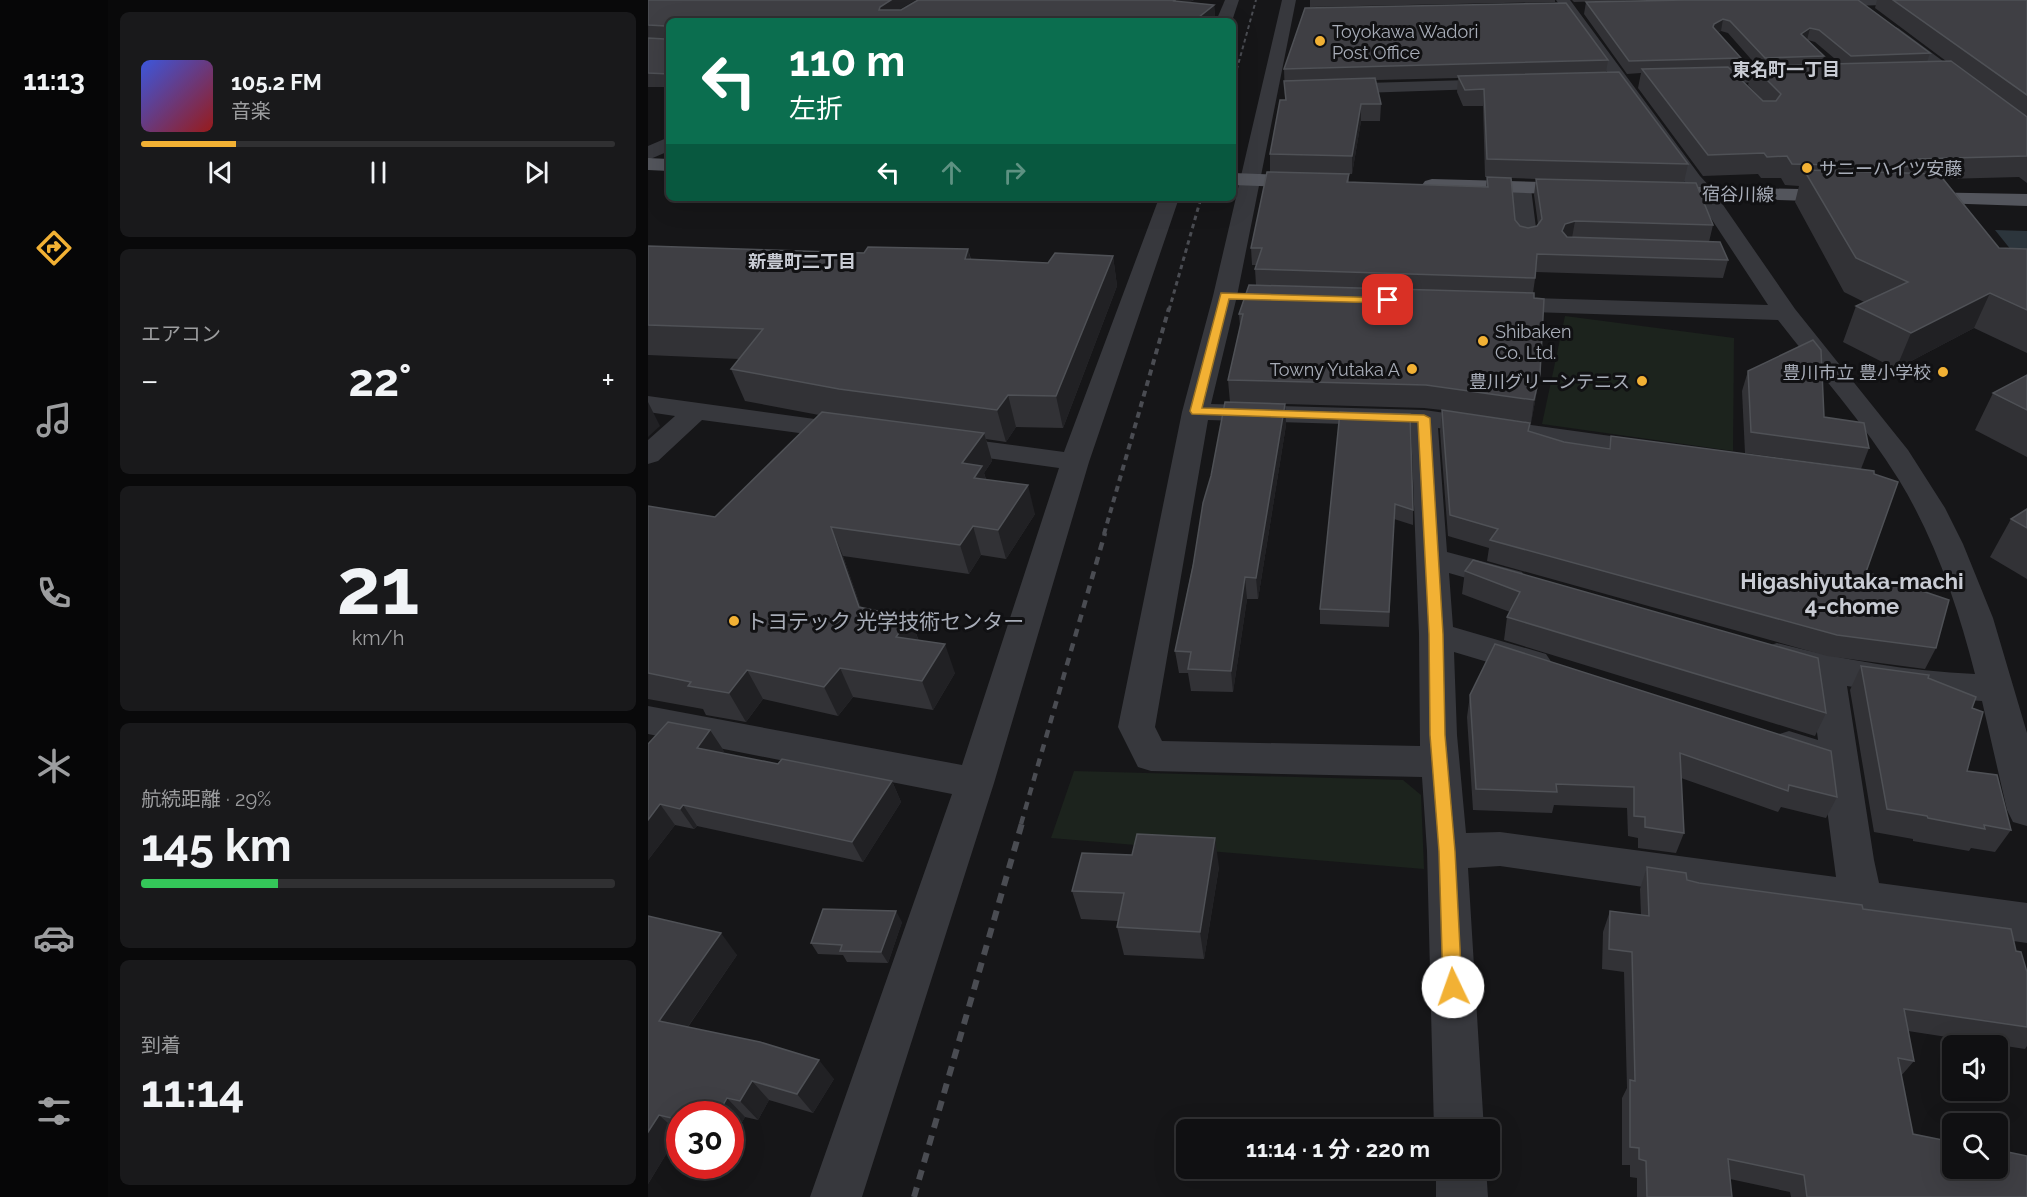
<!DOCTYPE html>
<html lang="ja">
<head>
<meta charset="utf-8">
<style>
  body { margin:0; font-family:Raleway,"Noto Sans JP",sans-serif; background:#19191b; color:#f1f3f6; height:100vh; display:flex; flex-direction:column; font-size:22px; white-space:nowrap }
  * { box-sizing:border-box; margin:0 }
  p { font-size:20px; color:#9c9d9f }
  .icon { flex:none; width:33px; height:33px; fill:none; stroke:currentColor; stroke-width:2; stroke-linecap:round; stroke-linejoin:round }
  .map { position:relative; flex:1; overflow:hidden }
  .sheet { display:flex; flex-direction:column; gap:12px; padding:12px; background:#09090a; width:540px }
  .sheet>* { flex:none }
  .hud { position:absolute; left:18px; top:18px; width:570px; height:183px; border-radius:9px; box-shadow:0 6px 24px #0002,0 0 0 2px #303032; background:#0b6e4f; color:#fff; overflow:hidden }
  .fabs { position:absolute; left:1294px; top:1035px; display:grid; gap:12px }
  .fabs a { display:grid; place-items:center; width:66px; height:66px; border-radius:9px; background:#101012; box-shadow:0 6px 24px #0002,0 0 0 2px #303032; font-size:30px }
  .speed { position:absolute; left:18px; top:1101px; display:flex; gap:12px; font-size:30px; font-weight:700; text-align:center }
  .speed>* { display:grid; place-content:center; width:78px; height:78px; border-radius:50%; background:#101012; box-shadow:0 6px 24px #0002,0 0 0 2px #303032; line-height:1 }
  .speed .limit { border:9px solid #d22; background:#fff; color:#111 }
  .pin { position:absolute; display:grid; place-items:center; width:51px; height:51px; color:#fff; margin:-26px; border-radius:12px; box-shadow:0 3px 9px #0006 }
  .me { position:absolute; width:66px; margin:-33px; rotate:357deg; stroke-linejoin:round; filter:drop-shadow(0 0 4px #0008) }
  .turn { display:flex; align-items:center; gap:21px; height:126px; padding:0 24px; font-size:27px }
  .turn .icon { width:78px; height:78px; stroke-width:2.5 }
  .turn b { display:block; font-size:42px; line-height:51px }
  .lanes { display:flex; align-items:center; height:57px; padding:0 24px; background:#0003; justify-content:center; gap:30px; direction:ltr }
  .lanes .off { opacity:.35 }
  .big { font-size:45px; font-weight:700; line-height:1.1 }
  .sheet .widget { flex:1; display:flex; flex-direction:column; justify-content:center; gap:9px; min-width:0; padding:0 21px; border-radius:9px; background:#19191b }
  .sheet .dial { align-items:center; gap:0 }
  .dial b { font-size:78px; line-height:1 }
  .song { display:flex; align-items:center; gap:18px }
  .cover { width:72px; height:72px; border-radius:9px; background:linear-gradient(135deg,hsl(230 70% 55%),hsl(0 70% 35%)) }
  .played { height:6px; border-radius:3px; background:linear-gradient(90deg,#f2b134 20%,#303032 20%) }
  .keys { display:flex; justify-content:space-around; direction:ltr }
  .heat { display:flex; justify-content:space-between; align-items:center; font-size:33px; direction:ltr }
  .charge { height:9px; border-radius:4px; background:linear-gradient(90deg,#34c759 29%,#303032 0) }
  .trip { position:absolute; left:528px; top:1119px; width:324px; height:60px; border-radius:9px; background:#101012; box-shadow:0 6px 24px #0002,0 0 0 2px #303032; font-weight:700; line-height:60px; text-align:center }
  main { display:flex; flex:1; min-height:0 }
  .menu { display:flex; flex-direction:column; width:108px; justify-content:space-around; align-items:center; background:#060607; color:#9c9d9f }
  .menu .icon { width:42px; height:42px }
  .menu .current { color:#f2b134 }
  .menu b { font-size:27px; color:#f1f3f6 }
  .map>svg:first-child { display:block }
</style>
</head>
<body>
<main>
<nav class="menu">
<b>11:13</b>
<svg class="icon current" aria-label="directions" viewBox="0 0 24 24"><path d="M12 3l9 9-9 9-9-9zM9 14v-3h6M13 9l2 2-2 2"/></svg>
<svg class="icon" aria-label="music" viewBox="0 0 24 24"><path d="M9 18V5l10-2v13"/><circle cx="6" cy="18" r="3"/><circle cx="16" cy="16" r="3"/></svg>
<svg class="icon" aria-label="phone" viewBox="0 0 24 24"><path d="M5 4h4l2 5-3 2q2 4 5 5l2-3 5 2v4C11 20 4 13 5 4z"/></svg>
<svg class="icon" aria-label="climate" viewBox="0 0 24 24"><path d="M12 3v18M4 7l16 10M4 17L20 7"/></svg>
<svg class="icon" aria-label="car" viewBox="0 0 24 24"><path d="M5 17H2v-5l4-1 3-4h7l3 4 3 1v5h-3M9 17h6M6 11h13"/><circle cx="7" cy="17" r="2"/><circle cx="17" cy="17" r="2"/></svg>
<svg class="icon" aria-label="filters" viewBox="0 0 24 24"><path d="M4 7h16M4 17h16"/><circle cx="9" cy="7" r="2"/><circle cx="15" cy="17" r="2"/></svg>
</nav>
<section class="sheet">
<div class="widget">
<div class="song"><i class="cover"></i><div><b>105.2 FM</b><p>音楽</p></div></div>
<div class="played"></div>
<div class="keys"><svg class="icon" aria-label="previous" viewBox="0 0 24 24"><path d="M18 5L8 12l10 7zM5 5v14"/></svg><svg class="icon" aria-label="pause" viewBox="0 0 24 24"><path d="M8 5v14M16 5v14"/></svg><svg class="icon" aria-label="next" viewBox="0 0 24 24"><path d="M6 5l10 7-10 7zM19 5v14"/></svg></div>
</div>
<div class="widget"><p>エアコン</p>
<div class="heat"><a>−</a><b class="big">22°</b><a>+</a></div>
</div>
<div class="widget dial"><b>21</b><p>km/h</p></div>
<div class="widget"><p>航続距離 · 29%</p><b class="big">145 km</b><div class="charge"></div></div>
<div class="widget"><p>到着</p><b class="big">11:14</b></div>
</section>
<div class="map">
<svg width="1379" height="1197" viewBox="0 0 1379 1197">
  <rect width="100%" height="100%" fill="#161618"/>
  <g fill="#1c231d">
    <polygon points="917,316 1086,338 1085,451 894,424"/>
    <polygon points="426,771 755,780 773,795 776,869 403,838"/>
  </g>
  <polygon fill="#2c353c" points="1347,230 1379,231 1379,266 1376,266"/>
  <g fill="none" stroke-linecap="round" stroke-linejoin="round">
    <g fill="#37383d" fill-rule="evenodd">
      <polygon points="577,0 591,0 584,21 568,21"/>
      <path d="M634,0H648L589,296L563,404L776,410L1006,442L1016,445L1020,451L1016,457L1006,460L790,428L799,552L874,572L879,580L874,588L863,591L801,573L805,627L898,654L904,663L898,672L886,676L806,652L809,735L818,833L852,832L1188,877L1174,771L1128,757L1122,746L1128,735L1141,731L1170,740L1162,678L1117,665L1112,656L1117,647L1129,643C1194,660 1260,671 1327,674C1310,607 1287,539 1251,480C1216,423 1171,373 1130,320L851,311L843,309L839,304L843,299L851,297L1120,305L1049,197L1038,184L908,0H922L1052,176L1064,189L1147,309L1260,450L1297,508L1315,544L1345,618L1379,733V826L1365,822L1359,810L1334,701L1265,696L1199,686L1226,860L1231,883L1379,903V943L852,866L820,868L836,1130H786L779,851L774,777L503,771L490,767L470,727L534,412L565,296ZM560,420L763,426L771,634L772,746L514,741L507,727Z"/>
      <polygon points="1162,0 1279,0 1272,4 1167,7 1162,6 1160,3"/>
      <polygon points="1245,26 1250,28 1379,123 1379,138 1372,136 1240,34 1237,31"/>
      <polygon points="1145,71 1153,76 1151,80 1047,85 1041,84 1039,80 1041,76 1047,75"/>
      <polygon points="855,79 861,80 864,84 861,88 684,94 678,93 675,89 678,85 684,84"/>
      <polygon points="21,137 21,151 0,160 0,146"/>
      <polygon points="873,182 880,184 883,188 889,236 886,241 878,243 870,241 867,236 863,188 866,184"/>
      <polygon points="511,198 531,198 441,462 346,783 214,1197 162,1197 304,794 0,734 0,706 314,765 411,468 296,452 286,450 282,444 286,438 296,436 416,452"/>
      <polygon points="0,396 203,424 213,426 217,432 213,438 203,440 54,420 10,461 0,464 0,440 27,416 0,412"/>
      <polygon points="788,1168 838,1168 840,1197 788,1197"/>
    </g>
    <g fill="#53555c" fill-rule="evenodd">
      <polygon points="0,158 21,159 21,171 0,170"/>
      <polygon points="585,173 660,176 667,178 670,182 667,186 660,188 585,185"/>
      <polygon points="784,179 930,183 937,185 940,189 937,193 930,195 777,189 774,185 777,181"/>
      <polygon points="1009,186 1194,190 1201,192 1204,196 1201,200 1194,202 1002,196 999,192 1002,188"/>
      <polygon points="1267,192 1379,194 1379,206 1260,202 1257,198 1260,194"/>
    </g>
    <polyline stroke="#4a4c52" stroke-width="2" stroke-dasharray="4 3" stroke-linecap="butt" points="585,83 608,0"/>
    <polyline stroke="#4a4c52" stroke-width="3" stroke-dasharray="4.5 4" stroke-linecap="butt" points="521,310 553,198"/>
    <polyline stroke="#4a4c52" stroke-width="4" stroke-dasharray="6 5" stroke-linecap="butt" points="456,534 521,308"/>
    <polyline stroke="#4a4c52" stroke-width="4.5" stroke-dasharray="8 7" stroke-linecap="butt" points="373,824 457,533"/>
    <polyline stroke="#4a4c52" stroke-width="6" stroke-dasharray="10 8" stroke-linecap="butt" points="266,1197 374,823"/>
  </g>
  <g fill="#323236" fill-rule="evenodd">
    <polygon points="0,0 253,10 270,0 546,0 542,2 566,5 567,17 21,21 21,87 0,87"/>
    <polygon points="662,0 907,0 907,2 662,7"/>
    <polygon points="924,0 996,0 926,2"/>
    <path d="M1037,0L1282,53L1279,62L1298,61L1227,8L1229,0H1379V183L1371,177L1296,179L1351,248L1379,249V353L1326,328L1248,369L1195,342L1208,306L1216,302L1196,292L1147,202L1151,186L1137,185L1133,178H1113L1110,174L1055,176L990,88L993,73L979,74L936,14L938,2ZM1073,31L1080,33L1109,66H1105L1100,85L1115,101L1084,71H1090L1093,58L1070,32ZM1160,40L1167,42L1193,64H1174L1176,56Z"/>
    <path d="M960,60L958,72L1040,164L1036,182L1065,225L1061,242L1080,260L1075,278L888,272L885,293L892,374L883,423L812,413L882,423L881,432L916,442L961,448L963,436L1218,572L1288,648L1277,669L1179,656L839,561L841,548L800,536L792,431L794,410L776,408L637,404L638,425L610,599H599L585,692L543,691L540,673H531L527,651L563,476L582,402L580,380L592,326L591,314L608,285L607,269L609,265H604L603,248L622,172V154L637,100L636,69ZM810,78L809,92L815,106H835L837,177H839L838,187L701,182V174H704L713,121H732L733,104L728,80ZM863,178L888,179L886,195L890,224L889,226L880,228L872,226L867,220Z"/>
    <polygon points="0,246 216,253 320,249 323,259 400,263 465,256 469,286 415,428 368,427 358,442 338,439 344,461 336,473 338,479 387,514 358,559 333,555 321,574 195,556 213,608 262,618 271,641 307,673 285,710 205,697 190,716 115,699 98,722 58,715 55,709 0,699 0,506 67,517 171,415 97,401 83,369 91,359 0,355"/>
    <polygon points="1100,371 1176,417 1221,448 1213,469 1097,453 1094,391"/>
    <polygon points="1379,375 1379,457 1327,430 1345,393"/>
    <polygon points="762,414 765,510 765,525 746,519 741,627 672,624 672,609"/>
    <polygon points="1379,509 1379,579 1342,557 1363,519"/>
    <polygon points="825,560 1178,713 1167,736 856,640 859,617 862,612 814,594 817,571"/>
    <polygon points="1213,666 1280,678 1324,708 1319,771 1363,830 1347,852 1323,848 1321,851 1265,841 1265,839 1226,832 1202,690"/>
    <polygon points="822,695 1189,797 1178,818 1133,807 1130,812 1033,778 1036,833 1028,853 990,848 990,838 980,836 979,808 906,805 904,813 825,810 819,717"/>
    <polygon points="0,744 76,751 74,753 130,764 244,781 253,802 215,862 49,826 46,829 27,825 0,860"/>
    <polygon points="571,867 556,959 476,955 469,927 470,921 433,919 424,891"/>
    <polygon points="999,867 1051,883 1215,909 1368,951 1379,972 1379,1046 1377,1049 1260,1031 1266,1061 1253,1076 1265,1134 1379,1197 1143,1197 1142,1192 1082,1179 1084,1197 989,1197 989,1178 982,1177 982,1165 974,1165 974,1098 979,1088 976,972 954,969 955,932 962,911 993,915 992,889"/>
    <polygon points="0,916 89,955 40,1027 186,1079 165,1113 121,1100 110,1120 97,1117 82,1143 82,1114 32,1114 31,1133 0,1184"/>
    <polygon points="254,922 240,963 199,962 195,955 170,954 163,943"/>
  </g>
  <g fill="#212124">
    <polygon points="243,0 268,0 235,19 231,10 232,7"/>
    <polygon points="527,0 545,0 527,13"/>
    <polygon points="566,5 567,17 563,21 546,21"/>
    <polygon points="1075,19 1073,31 1063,36 1066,24"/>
    <polygon points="1162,28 1159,40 1153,34"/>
    <polygon points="713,104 713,121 704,174 704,156"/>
    <polygon points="927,221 924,238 914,241 914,231 917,224"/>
    <polygon points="320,249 327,279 317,259"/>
    <polygon points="465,256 469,286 415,428 408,396"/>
    <polygon points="1342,293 1326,328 1248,369 1263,333"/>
    <polygon points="892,374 888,396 883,423 886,400"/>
    <polygon points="360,395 368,427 358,442 349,410"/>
    <polygon points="0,402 12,426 0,437"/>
    <polygon points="637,404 638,425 610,599 608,578"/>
    <polygon points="336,433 344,461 336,473 342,494 334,506 314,463"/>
    <polygon points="380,485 387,514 358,559 350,530"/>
    <polygon points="325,526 333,555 321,574 312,545"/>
    <polygon points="183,527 195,556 223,636 211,607"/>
    <polygon points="597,577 599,599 585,692 583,671"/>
    <polygon points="262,618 273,647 248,637"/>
    <polygon points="297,644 307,673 285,710 274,681"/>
    <polygon points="192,668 205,697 190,716 176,687"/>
    <polygon points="99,670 115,699 98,722 81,693"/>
    <polygon points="62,730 76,751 62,769 49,748"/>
    <polygon points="244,781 253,802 215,862 204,842"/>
    <polygon points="12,804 27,825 0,860 0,820"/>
    <polygon points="35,805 49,826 46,829 32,809"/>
    <polygon points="567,838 571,867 556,959 552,932"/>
    <polygon points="248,911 254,922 240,963 233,952"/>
    <polygon points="73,933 89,955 30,1041 11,1021"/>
    <polygon points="171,1060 186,1079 165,1113 149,1094"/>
    <polygon points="104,1081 121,1100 110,1120 92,1101"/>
    <polygon points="79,1098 97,1117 82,1143 82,1114 70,1114"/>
    <polygon points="11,1115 31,1133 0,1184 0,1132"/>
  </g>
  <g fill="#3f3f44" stroke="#4f5156" stroke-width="1.5">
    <polygon points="0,0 243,0 232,7 231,10 253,10 270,0 527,0 526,1 566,5 546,21 21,21 21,74 0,73 0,38 17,39 18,26 0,25"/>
    <polygon points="1037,0 1210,0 1282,53 1203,56 1171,30 1162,28 1153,34 1176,56 1117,58 1082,21 1075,19 1066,24 1065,27 1093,58 981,61 938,2"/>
    <polygon points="1245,0 1379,0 1379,95"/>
    <polygon points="918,3 960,60 636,69 657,8"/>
    <polygon points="1303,61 1379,117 1379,156 1268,159 1275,167 1144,164 1139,156 1119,157 1116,153 1060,155 994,69 1080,67 1115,101 1128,101 1133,94 1105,66"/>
    <polygon points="971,72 1040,164 839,159 836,89 817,90 810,76"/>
    <polygon points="727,78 733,104 713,104 704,156 622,154 632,100 638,100 636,81"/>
    <polygon points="1156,170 1291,174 1351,248 1379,249 1379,310 1342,293 1263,333 1208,306 1260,282 1208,258"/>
    <polygon points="619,172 701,174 699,182 840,187 839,177 863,178 867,220 872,226 880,228 889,226 894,219 888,179 1048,183 1065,225 927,221 917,224 914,231 919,237 1072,242 1080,260 889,254 887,278 607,269 614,248 603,248"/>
    <polygon points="0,246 216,253 220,247 320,249 317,259 400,263 407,253 465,256 408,396 360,395 349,410 191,389 83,369 115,329 0,325"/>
    <polygon points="601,285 886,293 886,298 896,299 892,374 886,400 778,385 580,380 595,314 591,314"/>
    <polygon points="1165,340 1173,350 1176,417 1216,423 1221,448 1103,432 1100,371"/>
    <polygon points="1379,375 1379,410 1345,393"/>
    <polygon points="577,402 637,404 608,578 597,577 583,671 540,669 543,652 527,651 545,566 555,503 563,476"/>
    <polygon points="794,410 882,423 880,431 916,442 962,449 963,436 1226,471 1226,474 1250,482 1218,572 1301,600 1288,648 1189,635 842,540 850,529 802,515"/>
    <polygon points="174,412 336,433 314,463 334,466 326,478 380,485 350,530 325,526 312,545 183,527 211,607 262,618 248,637 297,644 274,681 192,668 176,687 99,670 81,693 40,686 43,682 0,673 0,506 67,517"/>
    <polygon points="692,412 762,414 765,510 747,504 741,612 672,609"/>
    <polygon points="1379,509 1379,528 1363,519"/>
    <polygon points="825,560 1170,658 1178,713 859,617 872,592 817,571"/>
    <polygon points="847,644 1183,751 1189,797 1141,785 1140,791 1032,753 1036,833 997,827 997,817 986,816 986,787 908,784 909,792 828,789 822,695"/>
    <polygon points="1213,666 1281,675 1280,678 1328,697 1324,708 1335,712 1319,771 1349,775 1363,830 1336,825 1337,829 1280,818 1279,816 1239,809"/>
    <polygon points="20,722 62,730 49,748 130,764 134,759 244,781 204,842 35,805 32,809 12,804 0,820 0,744"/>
    <polygon points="489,834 567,838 552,932 469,927 476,893 424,891 434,853 484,855"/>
    <polygon points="999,867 1038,873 1039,880 1051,883 1214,905 1215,909 1363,929 1368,951 1373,952 1379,972 1379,1027 1256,1009 1266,1061 1250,1058 1265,1134 1305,1142 1305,1168 1350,1168 1350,1150 1379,1156 1379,1197 1159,1197 1156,1175 1080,1159 1084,1197 999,1197 998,1161 991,1159 991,1148 982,1147 982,1080 987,1081 984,952 961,949 962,911 1001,916"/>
    <polygon points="175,909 248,911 233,952 192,951 194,945 163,943"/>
    <polygon points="0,916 73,933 11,1021 112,1042 171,1060 149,1094 104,1081 92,1101 79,1098 70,1114 32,1114 32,1120 11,1115 0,1132"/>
  </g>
  <polygon fill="#f2b134" stroke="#9d7322" stroke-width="1.5" points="573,293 740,298 745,300 740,303 581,299 554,408 776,415 782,418 795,634 797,735 807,851 814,987 811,993 805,996 798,993 795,987 791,851 782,735 781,634 770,422 544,414 542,411"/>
  <g fill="#f2b134" stroke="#111113" stroke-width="2">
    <circle cx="672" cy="41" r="6"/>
    <circle cx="1159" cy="168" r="6"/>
    <circle cx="835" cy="341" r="6"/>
    <circle cx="764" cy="369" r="6"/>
    <circle cx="1295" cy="372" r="6"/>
    <circle cx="994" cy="381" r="6"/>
    <circle cx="86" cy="621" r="6"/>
  </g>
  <g text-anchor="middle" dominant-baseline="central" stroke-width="6" stroke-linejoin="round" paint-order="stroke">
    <g font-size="18" fill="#a8adb8" stroke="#111113" text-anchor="start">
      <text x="684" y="31">Toyokawa Wadori<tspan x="684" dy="21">Post Office</tspan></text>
      <text x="1171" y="168">サニーハイツ安藤</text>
      <text x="847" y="331">Shibaken<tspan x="847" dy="21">Co. Ltd.</tspan></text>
      <text x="752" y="369" text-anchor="end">Towny Yutaka A</text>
      <text x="1283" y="372" text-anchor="end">豊川市立 豊小学校</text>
      <text x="982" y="381" text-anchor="end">豊川グリーンテニス</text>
    </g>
    <g font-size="18" font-weight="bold" fill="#c9ccd4" stroke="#111113">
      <text x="1138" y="69">東名町一丁目</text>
      <text x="154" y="261">新豊町二丁目</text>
    </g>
    <g font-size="18" fill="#a8adb8" stroke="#111113">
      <text transform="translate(1090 194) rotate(1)">宿谷川線</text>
    </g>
    <g font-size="21" fill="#a8adb8" stroke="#111113" text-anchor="start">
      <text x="98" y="621">トヨテック 光学技術センター</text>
    </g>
    <g font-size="22" font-weight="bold" fill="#c9ccd4" stroke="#111113">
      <text x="1204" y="581">Higashiyutaka-machi<tspan x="1204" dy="25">4-chome</tspan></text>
    </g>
  </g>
</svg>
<div class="fabs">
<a><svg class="icon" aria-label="sound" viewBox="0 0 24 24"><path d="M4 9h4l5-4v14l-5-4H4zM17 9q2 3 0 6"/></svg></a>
<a><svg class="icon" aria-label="search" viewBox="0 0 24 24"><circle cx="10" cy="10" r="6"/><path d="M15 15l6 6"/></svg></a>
</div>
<div class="speed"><div class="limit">30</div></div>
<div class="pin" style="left:740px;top:300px;background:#d93025"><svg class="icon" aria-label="arrive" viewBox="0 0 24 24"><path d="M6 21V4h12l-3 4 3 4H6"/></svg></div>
<svg class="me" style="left:805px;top:987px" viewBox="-20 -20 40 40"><circle r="19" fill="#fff"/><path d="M0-13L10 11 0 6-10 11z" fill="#f2b134"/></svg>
<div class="trip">11:14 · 1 分 · 220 m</div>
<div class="hud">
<div class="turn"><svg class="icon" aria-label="left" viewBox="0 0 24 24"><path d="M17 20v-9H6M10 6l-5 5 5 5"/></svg><div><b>110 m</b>左折</div></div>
<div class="lanes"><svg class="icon" aria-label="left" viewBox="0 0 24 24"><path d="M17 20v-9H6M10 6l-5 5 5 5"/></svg><svg class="icon off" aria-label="ahead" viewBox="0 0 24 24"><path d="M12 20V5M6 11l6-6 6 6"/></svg><svg class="icon off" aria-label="right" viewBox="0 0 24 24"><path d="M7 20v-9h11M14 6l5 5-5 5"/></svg></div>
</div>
</div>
</main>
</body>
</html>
